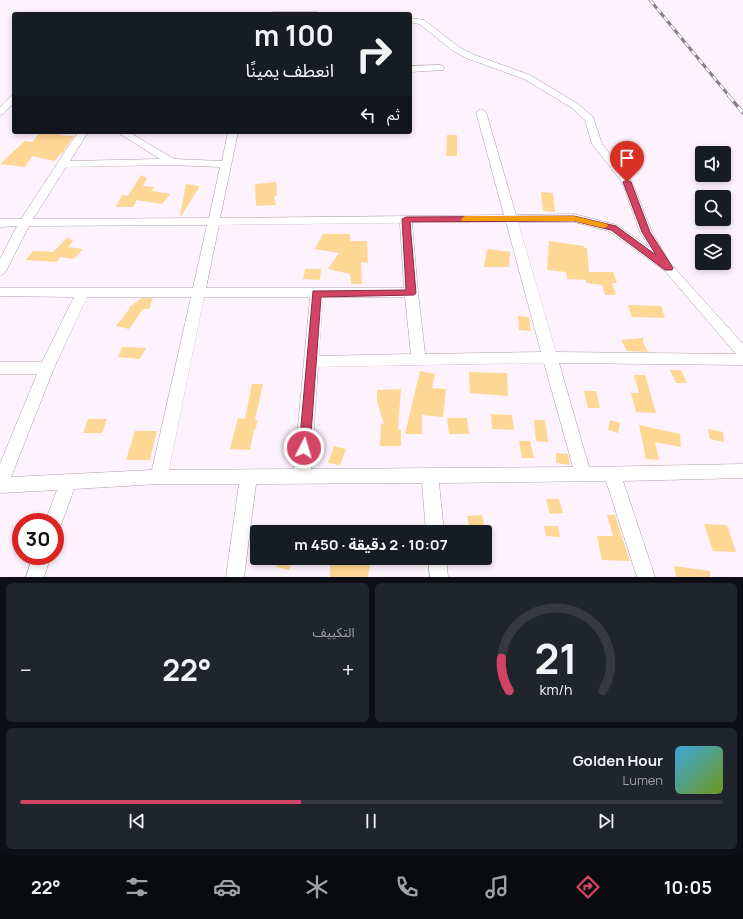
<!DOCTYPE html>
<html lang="ar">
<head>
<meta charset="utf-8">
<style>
  body { margin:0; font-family:Manrope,"Noto Sans Arabic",sans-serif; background:#20242c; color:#f1f3f6; direction:rtl; height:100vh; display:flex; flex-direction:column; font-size:15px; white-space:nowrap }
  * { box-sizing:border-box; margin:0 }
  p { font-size:13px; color:#9ea1a6 }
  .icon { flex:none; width:22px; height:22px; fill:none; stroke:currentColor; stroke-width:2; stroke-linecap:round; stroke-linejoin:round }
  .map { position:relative; height:577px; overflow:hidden; direction:ltr }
  .sheet { display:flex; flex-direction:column; gap:6px; padding:6px; background:#0d0f14; flex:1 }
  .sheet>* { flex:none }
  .banner { position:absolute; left:12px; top:12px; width:400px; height:122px; border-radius:4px; box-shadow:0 2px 6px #0003; direction:rtl; background:#171b24; color:#f1f3f6; overflow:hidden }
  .buttons { position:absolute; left:695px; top:146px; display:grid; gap:8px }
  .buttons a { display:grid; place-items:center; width:36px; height:36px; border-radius:4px; background:#171b24; box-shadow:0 2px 6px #0003; font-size:20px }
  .speed { position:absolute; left:12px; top:513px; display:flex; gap:8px; font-size:20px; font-weight:700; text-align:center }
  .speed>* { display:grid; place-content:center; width:52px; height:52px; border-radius:50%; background:#171b24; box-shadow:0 2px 6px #0003; line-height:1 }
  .speed .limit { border:6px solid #d22; background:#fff; color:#111 }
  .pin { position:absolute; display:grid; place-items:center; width:34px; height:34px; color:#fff; margin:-41px -17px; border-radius:50% 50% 50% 0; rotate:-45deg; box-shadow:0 0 4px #0007 }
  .pin .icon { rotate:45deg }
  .me { position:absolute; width:44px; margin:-22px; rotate:5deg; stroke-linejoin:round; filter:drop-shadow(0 0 3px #0008) }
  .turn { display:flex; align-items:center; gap:14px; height:84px; padding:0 12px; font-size:18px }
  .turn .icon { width:52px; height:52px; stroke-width:2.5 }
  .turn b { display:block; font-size:28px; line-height:34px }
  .then { display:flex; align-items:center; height:38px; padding:0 12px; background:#0003; gap:8px; font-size:15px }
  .big { font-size:30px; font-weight:700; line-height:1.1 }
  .sheet .card { flex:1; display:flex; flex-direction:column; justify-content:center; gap:6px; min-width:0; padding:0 14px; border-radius:6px; background:#20242c }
  .sheet .dial { align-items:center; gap:0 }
  .dial svg { height:104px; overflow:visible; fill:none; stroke:#363941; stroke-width:7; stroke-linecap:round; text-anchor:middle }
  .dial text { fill:#f1f3f6; stroke:none }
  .song { display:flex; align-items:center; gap:12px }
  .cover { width:48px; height:48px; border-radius:6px; background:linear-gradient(135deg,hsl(200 70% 55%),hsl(80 70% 35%)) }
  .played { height:4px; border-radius:2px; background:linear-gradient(90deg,#d34364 40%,#363941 40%) }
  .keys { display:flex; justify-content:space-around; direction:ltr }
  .heat { display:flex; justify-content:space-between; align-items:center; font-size:22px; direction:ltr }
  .sheet .tiles { flex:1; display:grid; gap:6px; grid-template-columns:1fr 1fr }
  .card:last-child { grid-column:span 2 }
  .trip { position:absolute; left:250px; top:525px; width:242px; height:40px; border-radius:4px; background:#171b24; box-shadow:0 2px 6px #0003; font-weight:700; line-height:40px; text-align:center; direction:rtl }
  .tabs { display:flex; height:64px; justify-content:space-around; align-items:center; background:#090b0e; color:#9ea1a6 }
  .tabs .icon { width:28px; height:28px }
  .tabs .on { color:#d34364 }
  .tabs b { font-size:18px; color:#f1f3f6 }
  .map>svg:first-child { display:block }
</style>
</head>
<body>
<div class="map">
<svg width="743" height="577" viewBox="0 0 743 577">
  <rect width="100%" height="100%" fill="#fef2fd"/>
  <g fill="#ffd794">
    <polygon points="41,132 62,132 59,135 74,136 63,152 54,161 32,156 25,167 0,164 25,141 32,142"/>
    <polygon points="447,135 457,135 457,156 446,156"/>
    <polygon points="141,175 147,178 143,186 154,187 152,191 170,194 162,204 137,200 133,207 116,207 122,195 128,196"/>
    <polygon points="276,182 277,196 274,196 276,205 256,206 255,184"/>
    <polygon points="186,184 200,186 181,216 180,216"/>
    <polygon points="541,192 553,193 555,212 543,211"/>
    <polygon points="323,234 350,234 350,241 367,241 368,263 361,262 362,284 351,284 350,274 328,269 339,253 315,249"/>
    <polygon points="68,237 73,241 68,247 83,249 74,259 60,257 57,262 26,260 33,251 53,252"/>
    <polygon points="549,241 584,246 584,248 587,248 589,272 613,272 617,283 612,283 616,295 605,295 602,285 586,283 586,280 567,279 566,272 547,270"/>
    <polygon points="487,249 510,252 509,267 484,267"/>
    <polygon points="305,269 321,269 320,280 303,279"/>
    <polygon points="142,298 153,298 149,309 143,309 129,329 116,326 130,308 128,308"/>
    <polygon points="628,305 661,306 665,318 632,317"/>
    <polygon points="518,316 529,317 531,331 519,330"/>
    <polygon points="643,338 643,342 648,352 627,351 621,340"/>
    <polygon points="122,347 146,348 140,359 118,357"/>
    <polygon points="670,370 681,370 687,383 676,383"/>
    <polygon points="420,371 435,374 432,388 446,389 443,417 422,415 422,434 405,434"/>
    <polygon points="469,372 507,373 508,396 470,393"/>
    <polygon points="634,375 645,375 656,413 636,412 631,393 639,393"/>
    <polygon points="252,384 263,384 255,420 258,420 255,430 254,430 250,450 230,449 238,418 245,419"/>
    <polygon points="401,389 398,429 401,430 401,446 380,446 381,423 384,424 377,401 377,390"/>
    <polygon points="584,391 596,391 600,408 588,408"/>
    <polygon points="491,414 512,415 514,430 492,429"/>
    <polygon points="447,418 467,418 469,434 449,434"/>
    <polygon points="88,419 107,419 102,433 83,433"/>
    <polygon points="534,420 545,420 548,442 536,441"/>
    <polygon points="610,420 620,423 618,433 608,430"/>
    <polygon points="639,425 680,434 681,447 655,442 659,460 646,459"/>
    <polygon points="708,429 723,432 724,442 710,439"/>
    <polygon points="135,431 157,431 150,460 126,460"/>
    <polygon points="519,441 530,441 534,458 522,458"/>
    <polygon points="334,446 346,449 340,465 328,463"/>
    <polygon points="556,453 568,454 570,465 556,463"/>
    <polygon points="546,499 559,499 563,513 550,514"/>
    <polygon points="482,515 486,532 470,532 467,516"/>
    <polygon points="607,515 615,515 630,561 602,560 597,536 613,536"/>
    <polygon points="704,524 727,525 736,552 713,551"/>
    <polygon points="544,526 558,526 560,537 546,536"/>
    <polygon points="278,558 293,558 289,570 276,567"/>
    <polygon points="330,558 371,558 368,577 330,577"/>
    <polygon points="674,566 710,571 710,577 676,577"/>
  </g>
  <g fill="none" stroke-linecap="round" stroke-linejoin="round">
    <g stroke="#aa9da9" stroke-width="1">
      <g id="street">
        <polygon points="273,12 318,12 322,14 272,14"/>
        <path d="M410,18L424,20L459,47L472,54L530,75L578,104L593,117L602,144L632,182L652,232L670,263L743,344V365L559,363L589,467L743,464V478L623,481L655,577H637L606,481L439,483L444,532H426L422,483L256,484L244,577H226L239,484H159L74,489L60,528L55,530V522H45L57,490L0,493V464L37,374H0V362H42L74,297L0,296V288H193L207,225L29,226L6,271L4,274L0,275V259L17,226L0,227V219H21L78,132H88L70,161L160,159L117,132H129L174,159L222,161L228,132H238L220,218L504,215L476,112L481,109L486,112L516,215L574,214L617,225L650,248L640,232L622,182L592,144L585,120L572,108L524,79L466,58L453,51L426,29L419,24L410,22ZM172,165L220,167L209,218L33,219L66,167ZM506,222L541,352L425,354L418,293L412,223ZM518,222H574L609,231L665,271L736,354L556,352ZM400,223L404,288H206L219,225ZM87,297H191L152,470L11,477L54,368ZM204,297H310L294,469L169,470ZM323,297H405L411,354L319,356ZM544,363L573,467L311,469L318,367Z"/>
        <polygon points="440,65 443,66 444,68 443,70 410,72 410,66"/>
        <polygon points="14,95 14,103 3,114 0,115 0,107 11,96"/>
        <polygon points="33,556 51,556 44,577 26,577"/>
        <polygon points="428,558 446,558 448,577 430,577"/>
      </g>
    </g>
    <use href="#street" fill="#fff" fill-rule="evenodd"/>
    <g stroke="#877e86" stroke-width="3">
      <polyline id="rail-far1" points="650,0 730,97"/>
    </g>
    <g stroke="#877e86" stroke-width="3.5">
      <polyline id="rail" points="729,96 743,113"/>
    </g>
    <use href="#rail-far1" stroke="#fff" stroke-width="2" stroke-dasharray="5.5" stroke-linecap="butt"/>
    <use href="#rail" stroke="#fff" stroke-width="2.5" stroke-dasharray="7" stroke-linecap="butt"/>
  </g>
  <polygon fill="#d34364" stroke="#892c41" points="627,180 631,182 650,232 673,268 672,270 665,270 611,230 574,221 410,222 416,293 414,295 321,297 310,448 308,451 304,453 300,451 299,448 313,291 406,290 402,219 406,217 574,216 616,226 656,255 642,232 623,182"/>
  <polygon fill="#f59e0b" points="465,216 574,216 607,224 608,226 604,228 574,221 462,221 461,219"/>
</svg>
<div class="buttons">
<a><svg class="icon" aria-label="sound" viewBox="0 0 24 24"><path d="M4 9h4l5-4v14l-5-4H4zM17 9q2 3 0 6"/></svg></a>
<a><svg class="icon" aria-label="search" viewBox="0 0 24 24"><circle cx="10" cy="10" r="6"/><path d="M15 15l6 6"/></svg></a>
<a><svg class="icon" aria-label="layers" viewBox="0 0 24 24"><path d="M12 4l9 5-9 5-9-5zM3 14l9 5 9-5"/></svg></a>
</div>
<div class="speed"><div class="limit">30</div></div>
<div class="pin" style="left:627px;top:182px;background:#d93025"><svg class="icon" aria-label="arrive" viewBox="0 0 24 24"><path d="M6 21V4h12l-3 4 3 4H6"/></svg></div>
<svg class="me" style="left:304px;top:448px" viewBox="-20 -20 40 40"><circle r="17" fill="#d34364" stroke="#fff" stroke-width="3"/><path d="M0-11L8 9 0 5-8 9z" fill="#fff"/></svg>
<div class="trip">10:07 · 2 دقيقة · 450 m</div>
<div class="banner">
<div class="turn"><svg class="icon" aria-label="right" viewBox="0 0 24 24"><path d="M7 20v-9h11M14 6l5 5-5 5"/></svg><div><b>100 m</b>انعطف يمينًا</div></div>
<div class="then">ثم<svg class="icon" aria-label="left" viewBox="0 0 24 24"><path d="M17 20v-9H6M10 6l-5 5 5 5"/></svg></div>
</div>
</div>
<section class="sheet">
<div class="tiles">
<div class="card dial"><svg viewBox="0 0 100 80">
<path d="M14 69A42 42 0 1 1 86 69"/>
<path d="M14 69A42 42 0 0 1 8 44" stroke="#d34364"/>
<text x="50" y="56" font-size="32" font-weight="700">21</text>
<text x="50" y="72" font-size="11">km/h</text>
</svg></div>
<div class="card"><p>التكييف</p>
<div class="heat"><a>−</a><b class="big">22°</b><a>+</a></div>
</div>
<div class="card">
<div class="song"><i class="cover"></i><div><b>Golden Hour</b><p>Lumen</p></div></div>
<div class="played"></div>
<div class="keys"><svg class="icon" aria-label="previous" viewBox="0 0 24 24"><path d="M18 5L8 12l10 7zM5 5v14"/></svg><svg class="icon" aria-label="pause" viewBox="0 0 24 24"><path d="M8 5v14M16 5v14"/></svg><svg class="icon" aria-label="next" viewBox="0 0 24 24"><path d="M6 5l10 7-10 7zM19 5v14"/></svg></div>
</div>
</div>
</section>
<nav class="tabs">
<b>10:05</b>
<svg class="icon on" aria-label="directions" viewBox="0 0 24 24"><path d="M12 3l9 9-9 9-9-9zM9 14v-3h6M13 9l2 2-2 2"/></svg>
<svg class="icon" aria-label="music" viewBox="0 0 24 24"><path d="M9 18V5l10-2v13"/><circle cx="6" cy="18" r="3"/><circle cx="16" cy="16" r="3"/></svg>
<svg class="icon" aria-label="phone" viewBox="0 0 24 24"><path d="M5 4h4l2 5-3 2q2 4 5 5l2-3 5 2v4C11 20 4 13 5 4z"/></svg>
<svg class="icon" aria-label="climate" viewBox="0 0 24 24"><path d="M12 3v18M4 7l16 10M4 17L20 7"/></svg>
<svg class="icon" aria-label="car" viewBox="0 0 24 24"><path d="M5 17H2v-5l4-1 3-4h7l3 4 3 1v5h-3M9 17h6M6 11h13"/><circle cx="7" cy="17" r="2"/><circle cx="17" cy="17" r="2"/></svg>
<svg class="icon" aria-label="filters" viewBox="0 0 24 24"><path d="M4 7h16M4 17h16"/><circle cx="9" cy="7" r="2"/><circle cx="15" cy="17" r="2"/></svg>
<b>22°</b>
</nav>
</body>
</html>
